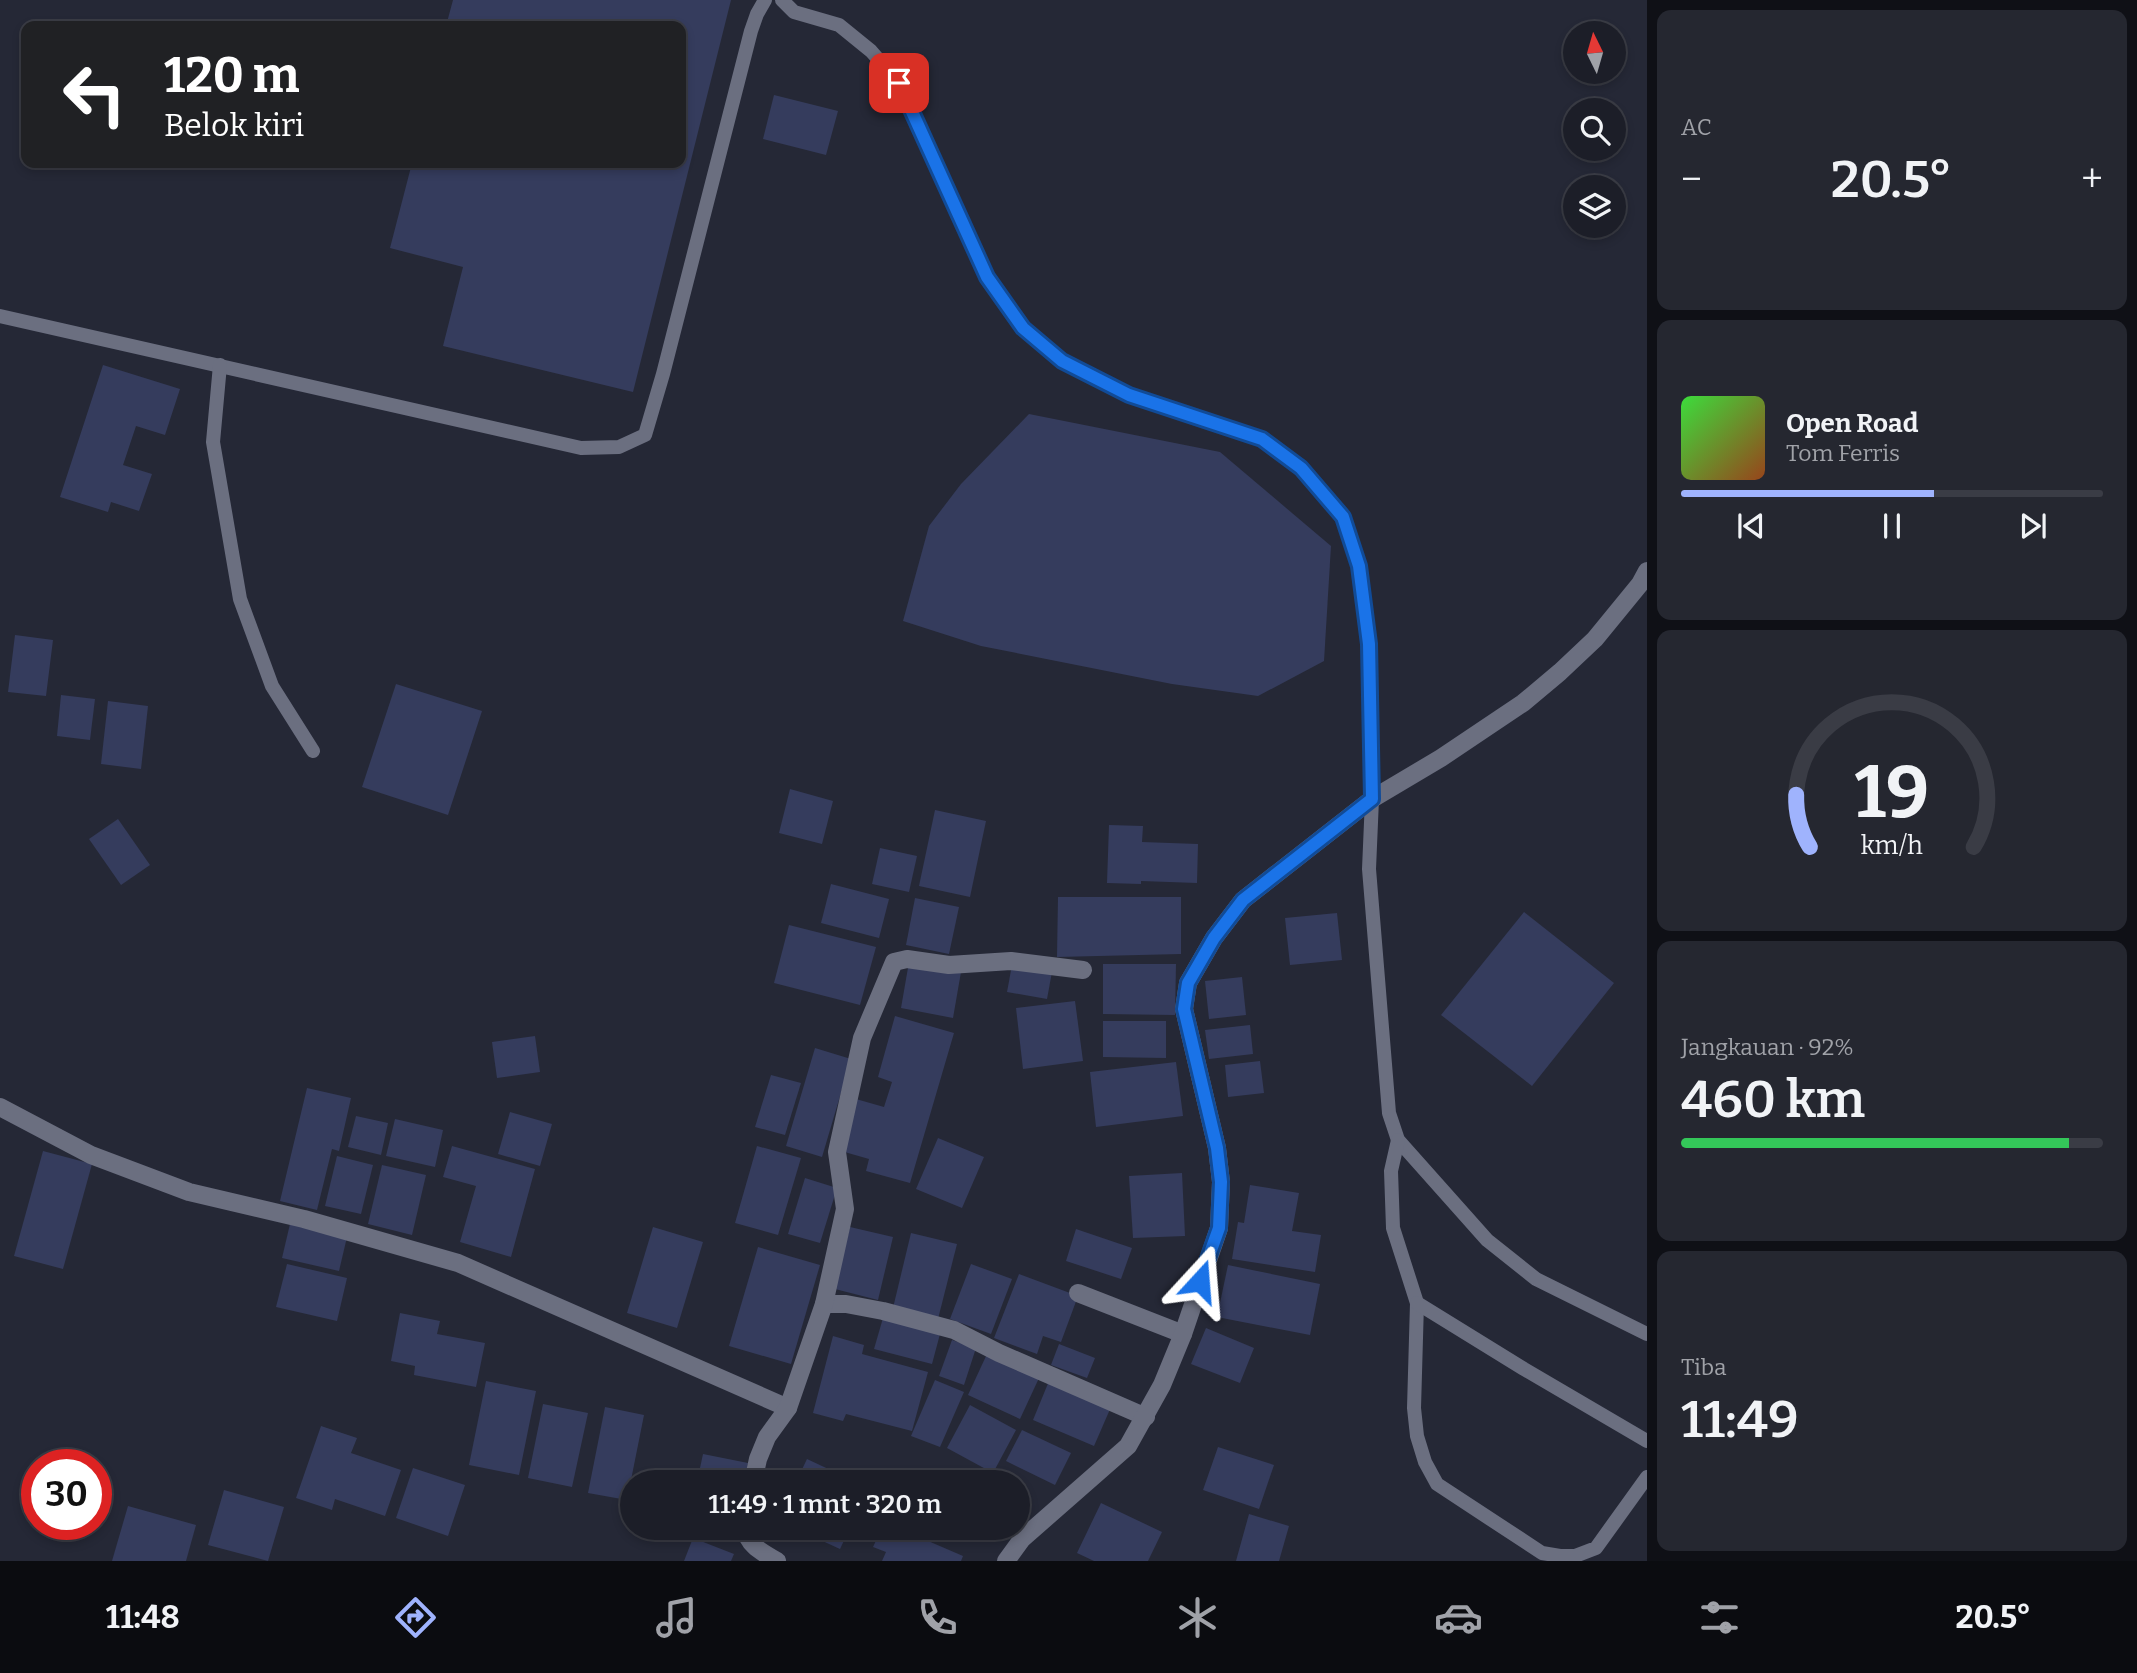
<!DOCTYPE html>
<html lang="id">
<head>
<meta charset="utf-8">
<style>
  body { margin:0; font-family:Bitter,serif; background:#252730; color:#f1f3f6; height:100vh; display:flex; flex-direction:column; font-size:26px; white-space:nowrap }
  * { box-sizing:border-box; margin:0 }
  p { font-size:23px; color:#a0a2a8 }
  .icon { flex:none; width:38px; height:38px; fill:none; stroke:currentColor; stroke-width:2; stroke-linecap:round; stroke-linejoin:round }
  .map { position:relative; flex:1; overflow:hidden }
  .sheet { display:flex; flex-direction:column; gap:10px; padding:10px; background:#0f1016; width:490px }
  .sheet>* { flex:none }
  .guide { position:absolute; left:21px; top:21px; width:665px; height:147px; border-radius:14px; box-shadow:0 4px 10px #0003,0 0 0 2px #3a3c45; background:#202124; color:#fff; overflow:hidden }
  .needle { width:46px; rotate:355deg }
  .tools { position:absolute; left:1563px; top:21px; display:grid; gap:14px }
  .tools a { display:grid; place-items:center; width:63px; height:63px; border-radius:50%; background:#1c1e28; box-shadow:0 4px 10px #0003,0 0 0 2px #3a3c45; font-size:35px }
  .speed { position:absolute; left:21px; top:1449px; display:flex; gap:14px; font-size:35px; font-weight:700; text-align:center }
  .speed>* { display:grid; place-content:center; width:91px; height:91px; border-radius:50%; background:#1c1e28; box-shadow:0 4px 10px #0003,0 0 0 2px #3a3c45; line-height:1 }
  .speed .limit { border:10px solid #d22; background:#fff; color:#111 }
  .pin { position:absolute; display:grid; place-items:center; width:60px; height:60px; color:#fff; margin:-30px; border-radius:14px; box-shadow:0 4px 10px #0006 }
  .me { position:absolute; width:77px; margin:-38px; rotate:19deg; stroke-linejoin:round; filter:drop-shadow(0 0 5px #0008) }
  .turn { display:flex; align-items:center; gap:24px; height:147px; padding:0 28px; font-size:32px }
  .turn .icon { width:91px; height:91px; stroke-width:2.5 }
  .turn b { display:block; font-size:49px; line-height:60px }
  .big { font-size:52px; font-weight:600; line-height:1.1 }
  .sheet .card { flex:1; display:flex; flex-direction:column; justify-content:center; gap:10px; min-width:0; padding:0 24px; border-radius:14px; background:#252730 }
  .sheet .dial { align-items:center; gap:0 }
  .dial svg { height:182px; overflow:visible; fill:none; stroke:#3a3c45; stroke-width:7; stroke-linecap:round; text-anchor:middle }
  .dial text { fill:#f1f3f6; stroke:none }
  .song { display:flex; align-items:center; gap:21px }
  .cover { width:84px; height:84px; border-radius:10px; background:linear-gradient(135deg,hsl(120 70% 55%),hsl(20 70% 35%)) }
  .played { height:7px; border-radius:4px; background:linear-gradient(90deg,#9fb3fd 60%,#3a3c45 60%) }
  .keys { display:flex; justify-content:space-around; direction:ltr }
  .heat { display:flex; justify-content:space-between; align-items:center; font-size:38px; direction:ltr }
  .charge { height:10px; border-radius:5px; background:linear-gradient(90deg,#34c759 92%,#3a3c45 0) }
  .trip { position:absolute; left:620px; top:1470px; width:410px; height:70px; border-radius:35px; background:#1c1e28; box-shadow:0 4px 10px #0003,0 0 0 2px #3a3c45; font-weight:600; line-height:70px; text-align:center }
  .menu { display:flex; height:112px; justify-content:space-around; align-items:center; background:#0b0c10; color:#a0a2a8 }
  .menu .icon { width:49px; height:49px }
  .menu .active { color:#9fb3fd }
  .menu b { font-size:32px; color:#f1f3f6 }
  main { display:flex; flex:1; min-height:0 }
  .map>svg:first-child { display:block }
</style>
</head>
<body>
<main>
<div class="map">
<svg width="1647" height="1561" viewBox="0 0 1647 1561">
  <rect width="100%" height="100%" fill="#252836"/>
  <g fill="#353c5d">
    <polygon points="453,0 731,0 633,392 443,346 463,267 390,248 412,163 681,163 681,26 446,26"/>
    <polygon points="774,95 838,111 826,155 763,139"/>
    <polygon points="103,365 180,389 165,435 136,426 123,465 152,474 139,511 111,502 108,512 60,497"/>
    <polygon points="1029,414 1220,452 1331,546 1324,661 1258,696 1172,684 981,646 903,621 929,526 961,484"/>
    <polygon points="15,635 53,640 46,696 8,692"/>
    <polygon points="396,684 482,711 448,815 362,787"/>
    <polygon points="61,695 95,699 90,740 57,736"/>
    <polygon points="108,701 148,706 141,769 101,764"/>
    <polygon points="790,789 833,801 822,844 779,833"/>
    <polygon points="935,810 986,821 970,897 919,886"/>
    <polygon points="118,819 150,865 121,885 89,839"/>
    <polygon points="1109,825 1143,826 1142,842 1198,844 1197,883 1141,881 1141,884 1107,883"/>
    <polygon points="880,848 917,856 909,892 872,884"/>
    <polygon points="831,884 889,899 879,938 821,923"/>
    <polygon points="1058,897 1181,897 1181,954 1057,957"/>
    <polygon points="915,898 959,907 949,954 906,945"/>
    <polygon points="1524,912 1614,983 1532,1086 1441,1015"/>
    <polygon points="1337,913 1342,960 1290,965 1285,918"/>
    <polygon points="789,925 876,947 860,1005 774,983"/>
    <polygon points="909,962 961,972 953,1018 901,1008"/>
    <polygon points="1103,964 1176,964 1175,1015 1103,1014"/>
    <polygon points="1012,965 1052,972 1047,999 1007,992"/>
    <polygon points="1242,977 1246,1015 1209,1019 1205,981"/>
    <polygon points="1075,1001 1083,1061 1023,1069 1016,1008"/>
    <polygon points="895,1016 954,1033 910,1183 866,1171 869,1159 841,1151 856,1099 884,1107 892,1082 878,1077"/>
    <polygon points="1103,1021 1166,1021 1166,1058 1103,1057"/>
    <polygon points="1250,1025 1253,1054 1209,1059 1205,1030"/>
    <polygon points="535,1036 540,1072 497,1078 492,1042"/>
    <polygon points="815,1048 851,1059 822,1157 786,1146"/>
    <polygon points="1260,1061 1264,1093 1228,1097 1225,1065"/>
    <polygon points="1176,1062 1183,1116 1096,1127 1090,1072"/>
    <polygon points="771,1075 801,1083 785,1135 755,1127"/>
    <polygon points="307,1088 351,1098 339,1151 332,1149 317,1210 280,1201"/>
    <polygon points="510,1112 552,1124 540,1166 498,1154"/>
    <polygon points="356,1116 388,1123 381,1155 348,1147"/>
    <polygon points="395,1119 443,1130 435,1167 386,1156"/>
    <polygon points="938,1138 984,1157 962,1208 916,1189"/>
    <polygon points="452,1146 535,1169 511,1257 460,1242 476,1186 443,1177"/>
    <polygon points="757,1146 801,1158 778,1235 735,1223"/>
    <polygon points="43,1151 92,1164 63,1269 14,1256"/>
    <polygon points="337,1156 373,1165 361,1214 325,1206"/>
    <polygon points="382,1165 426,1175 412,1235 368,1224"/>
    <polygon points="1182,1173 1185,1236 1133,1238 1129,1176"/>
    <polygon points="805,1178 837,1188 820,1243 788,1234"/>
    <polygon points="1250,1185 1299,1193 1292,1231 1321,1235 1315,1272 1232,1259 1238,1222 1244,1223"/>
    <polygon points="290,1224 347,1237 339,1271 282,1258"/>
    <polygon points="653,1227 703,1242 677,1328 627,1313"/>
    <polygon points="850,1227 893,1237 878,1300 835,1289"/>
    <polygon points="1076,1229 1132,1248 1121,1279 1066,1261"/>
    <polygon points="911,1233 957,1244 938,1319 893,1308"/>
    <polygon points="758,1247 820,1265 791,1364 729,1346"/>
    <polygon points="287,1264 347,1278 337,1321 276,1307"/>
    <polygon points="971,1264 1012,1279 991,1334 950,1319"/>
    <polygon points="1228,1265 1320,1284 1310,1335 1217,1317"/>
    <polygon points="1019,1274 1078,1296 1061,1342 1043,1336 1037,1354 994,1338"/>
    <polygon points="400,1313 440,1321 437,1334 485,1343 476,1387 414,1375 415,1366 391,1361"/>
    <polygon points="883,1318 940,1334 932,1364 874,1349"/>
    <polygon points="1206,1328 1254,1348 1240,1383 1191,1364"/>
    <polygon points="833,1336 864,1345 862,1354 928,1372 912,1431 846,1414 843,1421 813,1413"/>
    <polygon points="952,1340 976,1348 964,1385 939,1376"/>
    <polygon points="1059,1344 1095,1358 1087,1378 1051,1365"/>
    <polygon points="987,1354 1039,1378 1020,1419 968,1395"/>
    <polygon points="935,1380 964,1392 940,1447 911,1436"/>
    <polygon points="486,1381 536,1391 519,1475 469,1465"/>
    <polygon points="1049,1381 1111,1407 1094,1446 1033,1420"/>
    <polygon points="543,1404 588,1413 572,1487 528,1478"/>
    <polygon points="970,1405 1016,1430 993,1473 947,1448"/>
    <polygon points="605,1407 644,1415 627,1500 588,1493"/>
    <polygon points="321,1426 357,1438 351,1453 401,1470 385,1516 335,1499 332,1510 296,1498"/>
    <polygon points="1022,1430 1071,1453 1055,1485 1006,1461"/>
    <polygon points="1218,1447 1274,1465 1259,1509 1203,1490"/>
    <polygon points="703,1454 748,1463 744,1482 697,1482"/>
    <polygon points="807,1459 839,1474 834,1482 796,1482"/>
    <polygon points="413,1468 465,1485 448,1536 396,1518"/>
    <polygon points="769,1471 793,1482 763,1482"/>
    <polygon points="224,1490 284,1507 268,1561 208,1545"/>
    <polygon points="1101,1503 1162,1532 1148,1561 1094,1561 1077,1553"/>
    <polygon points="128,1506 196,1525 186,1561 112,1561"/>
    <polygon points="1249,1514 1289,1526 1279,1561 1236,1561"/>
    <polygon points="794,1528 850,1528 840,1549"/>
    <polygon points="882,1528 898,1528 963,1556 961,1561 882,1561 886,1552 873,1547"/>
    <polygon points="917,1528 956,1528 949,1541"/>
    <polygon points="693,1538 734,1554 731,1561 684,1561"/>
  </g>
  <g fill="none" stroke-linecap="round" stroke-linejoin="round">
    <g stroke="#6b6f80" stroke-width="14">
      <polyline points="782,0 794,12 839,25 871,51 899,83 987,277 1023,328 1062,361 1129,395 1262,439 1301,469 1343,517 1359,566 1369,644 1372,799 1369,869 1389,1113 1398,1140 1487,1240 1536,1279 1647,1334"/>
      <polyline points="0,316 581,448 619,447 645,435 663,374 751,31 757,14 765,0"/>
      <polyline points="220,365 213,442 240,599 272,686 313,751"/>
      <polyline points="1398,1140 1391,1171 1393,1228 1417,1303 1414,1408 1417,1436 1425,1462 1437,1484 1542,1553 1560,1556 1575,1556 1596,1548 1647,1477"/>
      <polyline points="1417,1303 1524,1369 1647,1441"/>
    </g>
    <g stroke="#6b6f80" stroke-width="18">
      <polyline points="0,1107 91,1155 189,1192 304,1219 458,1263 788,1408"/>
      <polyline points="1078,1293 1183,1334"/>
      <polyline points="824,1304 846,1304 883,1311 954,1330 999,1353 1146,1417"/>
      <polyline points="753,1482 758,1459 767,1437 788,1408 824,1304 845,1209 837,1152 862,1038 894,962 907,959 949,965 1011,961 1083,970"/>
      <path d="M745,1528C748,1546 762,1552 777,1561"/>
      <polyline points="1006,1561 1022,1539 1128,1446 1162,1385 1183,1334 1219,1228 1221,1182 1217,1148 1184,1009 1188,983 1214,938 1243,900 1372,799 1441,758 1523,703 1560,672 1595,639 1640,584 1647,571"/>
    </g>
  </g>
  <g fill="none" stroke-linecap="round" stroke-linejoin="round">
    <g stroke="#114b97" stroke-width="18">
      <polyline id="route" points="899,83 987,277 1023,328 1062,361 1129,395 1262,439 1301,468 1343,517 1359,566 1369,644 1372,799 1243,900 1214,938 1188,983 1184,1009 1217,1148 1221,1182 1219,1228 1200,1281"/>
    </g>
    <use href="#route" stroke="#1a73e8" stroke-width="12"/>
  </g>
</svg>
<div class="tools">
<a><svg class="needle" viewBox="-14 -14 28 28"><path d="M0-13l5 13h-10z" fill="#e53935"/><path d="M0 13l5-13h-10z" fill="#a0a2a8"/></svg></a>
<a><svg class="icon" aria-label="search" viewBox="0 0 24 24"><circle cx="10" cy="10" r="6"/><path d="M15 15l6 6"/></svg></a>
<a><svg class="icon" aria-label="layers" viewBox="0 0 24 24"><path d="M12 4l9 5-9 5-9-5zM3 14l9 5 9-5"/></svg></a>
</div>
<div class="speed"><div class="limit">30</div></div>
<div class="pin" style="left:899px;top:83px;background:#d93025"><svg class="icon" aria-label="arrive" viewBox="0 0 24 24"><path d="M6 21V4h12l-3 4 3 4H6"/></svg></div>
<svg class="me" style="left:1200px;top:1281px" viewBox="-20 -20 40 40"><path d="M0-17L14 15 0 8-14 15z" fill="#1a73e8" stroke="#fff" stroke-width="4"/></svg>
<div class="trip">11:49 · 1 mnt · 320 m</div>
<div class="guide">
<div class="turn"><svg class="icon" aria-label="left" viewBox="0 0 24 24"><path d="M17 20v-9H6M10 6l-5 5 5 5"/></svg><div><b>120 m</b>Belok kiri</div></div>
</div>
</div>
<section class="sheet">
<div class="card"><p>AC</p>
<div class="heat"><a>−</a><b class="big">20.5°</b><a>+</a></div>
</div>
<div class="card">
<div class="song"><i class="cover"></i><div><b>Open Road</b><p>Tom Ferris</p></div></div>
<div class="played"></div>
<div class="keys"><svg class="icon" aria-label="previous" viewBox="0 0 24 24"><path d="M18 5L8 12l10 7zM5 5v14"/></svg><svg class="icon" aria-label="pause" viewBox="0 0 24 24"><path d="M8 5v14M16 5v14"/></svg><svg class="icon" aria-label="next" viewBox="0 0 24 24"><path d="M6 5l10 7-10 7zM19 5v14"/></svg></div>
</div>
<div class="card dial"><svg viewBox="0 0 100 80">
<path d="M14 69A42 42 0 1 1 86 69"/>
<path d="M14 69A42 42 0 0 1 8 46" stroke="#9fb3fd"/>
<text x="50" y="56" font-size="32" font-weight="700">19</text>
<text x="50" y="72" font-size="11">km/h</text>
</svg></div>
<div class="card"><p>Jangkauan · 92%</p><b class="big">460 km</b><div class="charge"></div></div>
<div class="card"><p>Tiba</p><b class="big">11:49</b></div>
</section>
</main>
<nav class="menu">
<b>11:48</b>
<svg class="icon active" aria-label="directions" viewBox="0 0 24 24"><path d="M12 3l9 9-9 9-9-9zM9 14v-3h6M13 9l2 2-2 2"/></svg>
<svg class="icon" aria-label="music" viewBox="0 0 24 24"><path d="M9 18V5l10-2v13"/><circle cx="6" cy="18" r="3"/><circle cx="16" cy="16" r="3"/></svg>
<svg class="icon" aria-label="phone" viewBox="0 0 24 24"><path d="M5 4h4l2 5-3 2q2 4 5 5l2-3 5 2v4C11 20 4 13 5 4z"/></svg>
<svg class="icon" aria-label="climate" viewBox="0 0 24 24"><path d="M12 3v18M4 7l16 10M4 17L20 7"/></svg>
<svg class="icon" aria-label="car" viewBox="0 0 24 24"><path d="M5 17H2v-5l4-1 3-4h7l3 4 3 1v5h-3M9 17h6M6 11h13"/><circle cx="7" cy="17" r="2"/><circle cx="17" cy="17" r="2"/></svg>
<svg class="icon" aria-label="filters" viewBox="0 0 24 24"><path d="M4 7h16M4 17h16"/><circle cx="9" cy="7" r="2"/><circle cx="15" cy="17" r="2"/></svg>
<b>20.5°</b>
</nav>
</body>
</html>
